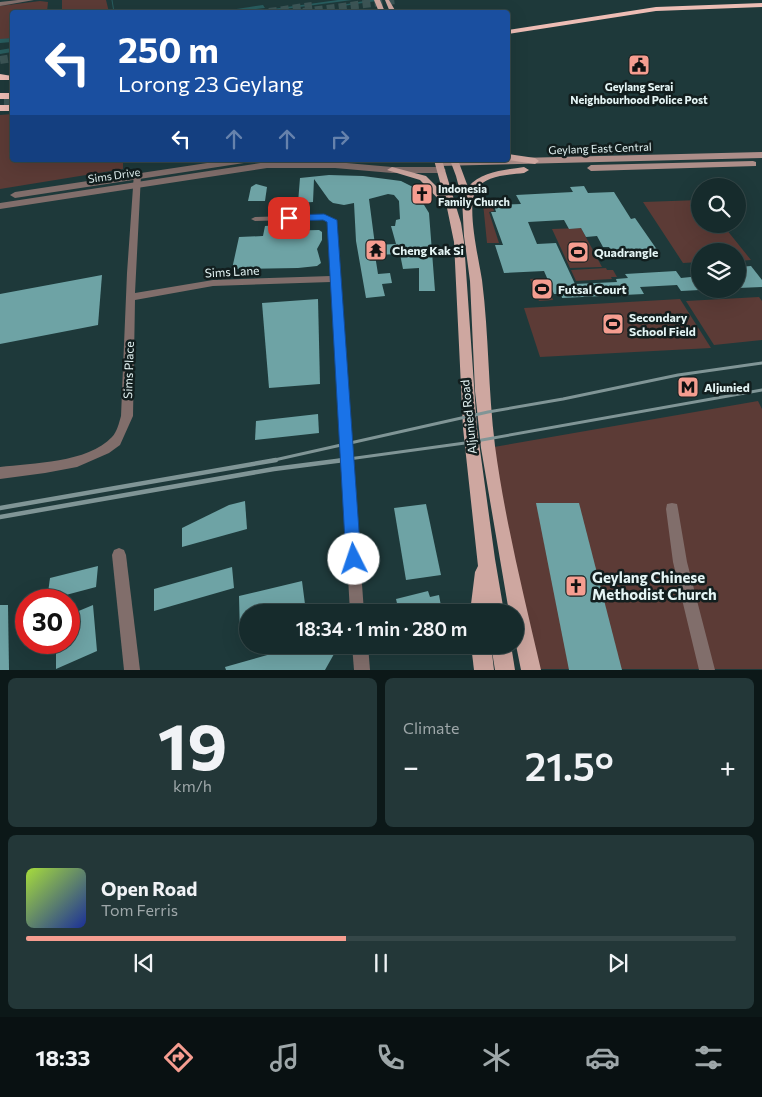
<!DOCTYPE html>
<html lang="en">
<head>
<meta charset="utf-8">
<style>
  body { margin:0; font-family:Commissioner,sans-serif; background:#233738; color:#f1f3f6; height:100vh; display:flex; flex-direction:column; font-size:19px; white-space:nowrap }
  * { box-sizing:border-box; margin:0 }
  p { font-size:16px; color:#9ea7a9 }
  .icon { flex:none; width:28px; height:28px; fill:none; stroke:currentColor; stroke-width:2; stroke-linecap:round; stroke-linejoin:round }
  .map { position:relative; height:670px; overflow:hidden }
  .side { display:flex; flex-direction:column; gap:8px; padding:8px; background:#0c1818; flex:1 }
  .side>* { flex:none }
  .top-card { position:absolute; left:10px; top:10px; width:500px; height:152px; border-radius:5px; box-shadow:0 5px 20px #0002,0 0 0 1px #354748; background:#1a4fa0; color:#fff; overflow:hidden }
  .buttons { position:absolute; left:691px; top:178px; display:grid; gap:10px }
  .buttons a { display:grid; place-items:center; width:55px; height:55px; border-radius:50%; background:#162b2c; box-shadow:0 5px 20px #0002,0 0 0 1px #354748; font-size:25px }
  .speed { position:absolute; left:15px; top:589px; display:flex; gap:10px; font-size:25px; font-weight:700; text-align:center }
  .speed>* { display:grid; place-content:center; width:65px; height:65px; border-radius:50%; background:#162b2c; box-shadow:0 5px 20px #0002,0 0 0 1px #354748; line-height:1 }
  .speed .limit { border:8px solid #d22; background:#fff; color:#111 }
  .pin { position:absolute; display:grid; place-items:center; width:42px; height:42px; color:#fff; margin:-21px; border-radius:10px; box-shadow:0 2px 8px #0006 }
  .me { position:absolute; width:55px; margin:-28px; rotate:356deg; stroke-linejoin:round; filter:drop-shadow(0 0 4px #0008) }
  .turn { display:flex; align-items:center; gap:18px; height:105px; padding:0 25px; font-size:22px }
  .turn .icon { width:65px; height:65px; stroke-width:2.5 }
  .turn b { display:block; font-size:35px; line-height:42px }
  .lanes { display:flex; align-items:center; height:48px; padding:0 25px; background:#0003; justify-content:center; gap:25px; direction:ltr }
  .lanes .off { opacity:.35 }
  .big { font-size:38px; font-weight:600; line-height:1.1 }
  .side .card { flex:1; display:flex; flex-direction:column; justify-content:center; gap:8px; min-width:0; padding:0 18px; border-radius:8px; background:#233738 }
  .side .dial { align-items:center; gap:0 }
  .dial b { font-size:65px; line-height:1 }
  .song { display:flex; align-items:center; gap:15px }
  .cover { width:60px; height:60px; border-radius:8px; background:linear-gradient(135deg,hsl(80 70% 55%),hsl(230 70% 35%)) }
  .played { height:5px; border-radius:2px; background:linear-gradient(90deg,#f59d90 45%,#354748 45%) }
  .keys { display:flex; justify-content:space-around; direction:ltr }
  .heat { display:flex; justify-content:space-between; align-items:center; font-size:28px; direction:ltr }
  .side .tiles { flex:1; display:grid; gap:8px; grid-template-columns:1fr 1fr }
  .card:last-child { grid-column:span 2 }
  .trip { position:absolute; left:239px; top:604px; width:285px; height:50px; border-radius:25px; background:#162b2c; box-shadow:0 5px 20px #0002,0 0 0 1px #354748; font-weight:600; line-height:50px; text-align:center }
  .tab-bar { display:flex; height:80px; justify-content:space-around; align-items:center; background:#091112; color:#9ea7a9 }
  .tab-bar .icon { width:35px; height:35px }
  .tab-bar .selected { color:#f59d90 }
  .tab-bar b { font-size:22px; color:#f1f3f6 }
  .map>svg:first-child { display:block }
</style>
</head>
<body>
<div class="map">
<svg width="762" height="670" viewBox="0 0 762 670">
  <rect width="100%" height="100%" fill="#1e393a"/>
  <g fill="#5c3b36">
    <polygon points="62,0 106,0 109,12 62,12"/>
    <polygon points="40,1 48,2 47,12 12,12 12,38 0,40 0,6"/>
    <polygon points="12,114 12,160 123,160 123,169 0,189 0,115"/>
    <polygon points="490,200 494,211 489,212 499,243 487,243 483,203"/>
    <polygon points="700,200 700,224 722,224 751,260 738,261 738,251 700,251 700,262 683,263 643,202"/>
    <polygon points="581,228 602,267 570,268 552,229"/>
    <polygon points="606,268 607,270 613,270 617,277 611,277 612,279 576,281 571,270"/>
    <polygon points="545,278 553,300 539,301 530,279"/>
    <polygon points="759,297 762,301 762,340 714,345 686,301"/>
    <polygon points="680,299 711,348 540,357 524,308"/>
    <polygon points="758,401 762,409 762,669 531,669 488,448"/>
  </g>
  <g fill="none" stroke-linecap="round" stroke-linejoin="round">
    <polyline stroke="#285d5f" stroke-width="1" points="112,0 114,12"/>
    <g fill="#285d5f" fill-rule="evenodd">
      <polygon points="338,0 352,0 262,12 251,12"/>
      <polygon points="370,0 383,0 343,6 341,5"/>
      <polygon points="263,5 265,8 229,12 217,12"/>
      <polygon points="12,38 12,42 0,43 0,39"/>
      <polygon points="12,48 12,52 0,54 0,50"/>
    </g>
  </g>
  <g fill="#6ea3a5" fill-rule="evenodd">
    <path d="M329,175L363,176L401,181L413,187L429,213L435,291H419V268L403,269L400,254L375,255L378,274L390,273L392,283L382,284L385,296L366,298L356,241L354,203L344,205L333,203L329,200L314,179L313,202L298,203L300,178ZM388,194L394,195L399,201L400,219L396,220L395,226H391L396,244L375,245L369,199Z"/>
    <polygon points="256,184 267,187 265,201 248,201 251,187"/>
    <polygon points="584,186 588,193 614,192 631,219 635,218 660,254 615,257 609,247 603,247 597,236 586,237 581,228 569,229 564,220 528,222 537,244 556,243 575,284 617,282 616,279 628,278 625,274 676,271 681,278 700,276 700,290 681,291 677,285 640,287 644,294 562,298 561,294 554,294 544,271 504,273 495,245 503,245 491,212 496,212 494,205 521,204 516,195 573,192 570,187"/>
    <polygon points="280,225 280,231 319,230 322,232 322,240 317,249 321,263 317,266 298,268 232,269 239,237 263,236 265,226"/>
    <polygon points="751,266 762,280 762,287 738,288 738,267"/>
    <polygon points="102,275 98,325 0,344 0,294"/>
    <polygon points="318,299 320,384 269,388 262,303"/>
    <polygon points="318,414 319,433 255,440 256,421"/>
    <polygon points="245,501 247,529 182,547 182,528 229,505"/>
    <polygon points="536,503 579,503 622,670 569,670"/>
    <polygon points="426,504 441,575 406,580 394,508"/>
    <polygon points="98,566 96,587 47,600 50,578"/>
    <polygon points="232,567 234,588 154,611 154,589"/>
    <polygon points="302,581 306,612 248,612 248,636 240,636 239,596"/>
    <polygon points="428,591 430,597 439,595 441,606 432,608 434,612 399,612 396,599"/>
    <polygon points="0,605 8,605 9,670 0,670"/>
    <polygon points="93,605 97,651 56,669 56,642 69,642 69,615"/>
    <polygon points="303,645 332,645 334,654 325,670 226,670 225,667"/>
  </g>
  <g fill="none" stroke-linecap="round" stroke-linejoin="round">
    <g stroke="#3c5556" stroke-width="8" stroke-dasharray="8 4" stroke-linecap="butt">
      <polyline points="269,12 312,6"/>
      <polyline points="303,12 396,0"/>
      <polyline points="0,60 12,58"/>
    </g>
    <polyline stroke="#3c5556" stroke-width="9" stroke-dasharray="9 5" stroke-linecap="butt" points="4,103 12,103"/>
    <g fill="#816e6b" fill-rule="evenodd">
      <path d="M134,173L141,175L135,293L213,280L331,276L328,221L323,219L255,221L251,219L255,217L324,215L336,220L364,612H350L331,282L213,286L135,300L133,416L120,445L109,453L77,467L45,473L0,479V467C32,463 88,463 112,437C117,432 119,423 121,416L127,273Z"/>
      <polygon points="672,503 677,504 678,509 687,562 715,670 699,670 673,562 666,509 667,504"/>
      <polygon points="119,548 124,550 126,555 140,670 124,670 112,555 114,550"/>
      <polygon points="352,645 368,645 370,670 354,670"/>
    </g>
    <g fill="#816e6b" fill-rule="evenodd">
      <polygon points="18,0 34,0 0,6 0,2"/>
      <polygon points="227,160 248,160 244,163 15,198 10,195 15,192"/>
      <polygon points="267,162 335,162 392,167 441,167 446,170 441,173 392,173 335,168 267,168 0,209 0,203"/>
    </g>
    <g fill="#ad8e89" fill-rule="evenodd">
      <polygon points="762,152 762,158 439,166 435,163 439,160"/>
      <polygon points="753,161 756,162 756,166 591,171 587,168 591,165"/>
    </g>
    <g fill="#cea7a0" fill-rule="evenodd">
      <polygon points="374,0 380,0 385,12 379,12"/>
      <polygon points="385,0 389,0 396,12 390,12"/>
      <polygon points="508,154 535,158 539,161 535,164 508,160"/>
      <polygon points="434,160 442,160 461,223 464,242 477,428 495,559 504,612 470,612 475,572 478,566 463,428 454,242 447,208 420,180 387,170 392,167 426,176 443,193"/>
      <path d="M450,160H458L468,187C482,171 505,170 524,167L529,170L524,173C508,175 485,175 476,190C466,207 479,260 482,280C489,335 488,391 495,446C505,521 524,596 541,670H521L515,640V612H509L481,448L475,391L470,281L464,236L462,199L456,176Z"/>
      <polygon points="471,645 491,645 494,670 474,670"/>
      <polygon points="491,645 511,645 515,670 495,670"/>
    </g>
    <g fill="#edbdb5" fill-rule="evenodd">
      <polygon points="762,3 762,7 656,11 508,34 508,30 656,7"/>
      <polygon points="0,74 12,76 12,80 0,80"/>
      <rect x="0" y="93" width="12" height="6"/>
      <rect x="0" y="105" width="12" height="6"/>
    </g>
    <g stroke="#809596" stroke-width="3">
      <polyline points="270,461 488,412 563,399 678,375 762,363"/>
      <polyline points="334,461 465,443 762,390"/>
    </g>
    <g stroke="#809596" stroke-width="4.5">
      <polyline points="0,508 276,460"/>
      <polyline points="0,517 274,469 344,460"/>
    </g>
  </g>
  <polygon fill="#1a73e8" stroke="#114b97" points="324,214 337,220 361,559 359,564 354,566 348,564 346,559 327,222 323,220 289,221 285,218 289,215"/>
  <defs>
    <g id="civic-square" transform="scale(1.125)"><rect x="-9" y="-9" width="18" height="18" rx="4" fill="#f59d90" stroke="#121e1e"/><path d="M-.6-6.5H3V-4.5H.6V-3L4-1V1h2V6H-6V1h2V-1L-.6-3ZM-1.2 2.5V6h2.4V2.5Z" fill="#111"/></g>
    <g id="church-square" transform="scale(1.125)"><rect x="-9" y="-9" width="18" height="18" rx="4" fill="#f59d90" stroke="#121e1e"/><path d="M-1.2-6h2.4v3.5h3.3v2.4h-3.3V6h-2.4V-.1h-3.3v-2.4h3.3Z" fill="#111"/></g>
    <g id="temple-square" transform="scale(1.125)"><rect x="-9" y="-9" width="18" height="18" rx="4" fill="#f59d90" stroke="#121e1e"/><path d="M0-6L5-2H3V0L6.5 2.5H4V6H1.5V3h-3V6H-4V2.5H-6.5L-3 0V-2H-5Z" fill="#111"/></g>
    <g id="stadium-square" transform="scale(1.125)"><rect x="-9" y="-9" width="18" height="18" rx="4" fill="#f59d90" stroke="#121e1e"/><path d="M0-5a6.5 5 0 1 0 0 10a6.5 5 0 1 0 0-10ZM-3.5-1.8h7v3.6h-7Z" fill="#111"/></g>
    <g id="metro-square" transform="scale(1.125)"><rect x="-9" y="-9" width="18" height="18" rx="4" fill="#f59d90" stroke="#121e1e"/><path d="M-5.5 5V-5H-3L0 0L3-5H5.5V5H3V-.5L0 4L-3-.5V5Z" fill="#111"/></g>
  </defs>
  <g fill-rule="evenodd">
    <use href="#civic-square" x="639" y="65"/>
    <use href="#church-square" x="422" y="194"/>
    <use href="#temple-square" x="376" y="250"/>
    <use href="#stadium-square" x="578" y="252"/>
    <use href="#stadium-square" x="542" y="289"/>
    <use href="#stadium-square" x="613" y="324"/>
    <use href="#metro-square" x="688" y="387"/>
    <use href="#church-square" x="576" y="586"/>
  </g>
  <g text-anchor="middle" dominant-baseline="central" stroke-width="5" stroke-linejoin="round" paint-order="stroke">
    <g font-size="11" font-weight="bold" fill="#e4f4f4" stroke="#121e1e">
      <text x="639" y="86">Geylang Serai<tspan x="639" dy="13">Neighbourhood Police Post</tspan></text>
      <text x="438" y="188" text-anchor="start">Indonesia<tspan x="438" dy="13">Family Church</tspan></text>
    </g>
    <g font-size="11" fill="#e4f4f4" stroke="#121e1e">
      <text transform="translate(600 148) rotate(-2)">Geylang East Central</text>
      <text transform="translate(114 175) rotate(-8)">Sims Drive</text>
    </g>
    <g font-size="12" font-weight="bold" fill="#e4f4f4" stroke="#121e1e" text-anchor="start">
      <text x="392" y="250">Cheng Kak Si</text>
      <text x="594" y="252">Quadrangle</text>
      <text x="558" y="289">Futsal Court</text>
      <text x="629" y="317">Secondary<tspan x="629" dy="14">School Field</tspan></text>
      <text x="704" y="387">Aljunied</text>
    </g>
    <g font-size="12" fill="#e4f4f4" stroke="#121e1e">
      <text transform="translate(232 271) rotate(-3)">Sims Lane</text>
      <text transform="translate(128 370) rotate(-88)">Sims Place</text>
      <text transform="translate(468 417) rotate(-96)">Aljunied Road</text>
    </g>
    <g font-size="15" font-weight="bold" fill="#e4f4f4" stroke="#121e1e" text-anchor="start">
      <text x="592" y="577">Geylang Chinese<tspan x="592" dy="17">Methodist Church</tspan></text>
    </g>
  </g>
</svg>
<div class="buttons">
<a><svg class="icon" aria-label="search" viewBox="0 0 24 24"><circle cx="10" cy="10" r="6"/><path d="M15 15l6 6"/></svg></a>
<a><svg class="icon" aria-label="layers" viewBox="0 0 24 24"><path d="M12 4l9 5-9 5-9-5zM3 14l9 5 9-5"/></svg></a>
</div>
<div class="speed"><div class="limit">30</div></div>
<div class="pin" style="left:289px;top:218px;background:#d93025"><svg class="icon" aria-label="arrive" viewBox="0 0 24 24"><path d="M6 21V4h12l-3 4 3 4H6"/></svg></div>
<svg class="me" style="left:354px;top:559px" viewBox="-20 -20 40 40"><circle r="19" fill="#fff"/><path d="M0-13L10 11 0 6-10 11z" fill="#1a73e8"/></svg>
<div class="trip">18:34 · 1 min · 280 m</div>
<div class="top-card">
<div class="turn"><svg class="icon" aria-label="left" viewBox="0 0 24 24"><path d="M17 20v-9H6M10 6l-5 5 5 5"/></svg><div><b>250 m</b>Lorong 23 Geylang</div></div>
<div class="lanes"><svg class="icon" aria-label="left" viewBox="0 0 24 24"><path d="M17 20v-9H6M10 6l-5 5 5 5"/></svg><svg class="icon off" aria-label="ahead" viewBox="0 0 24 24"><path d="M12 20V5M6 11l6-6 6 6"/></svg><svg class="icon off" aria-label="ahead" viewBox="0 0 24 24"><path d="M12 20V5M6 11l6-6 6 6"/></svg><svg class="icon off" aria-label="right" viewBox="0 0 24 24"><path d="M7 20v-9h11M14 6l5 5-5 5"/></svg></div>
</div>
</div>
<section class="side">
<div class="tiles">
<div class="card dial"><b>19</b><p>km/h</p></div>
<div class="card"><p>Climate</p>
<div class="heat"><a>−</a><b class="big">21.5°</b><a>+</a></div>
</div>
<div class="card">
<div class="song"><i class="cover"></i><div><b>Open Road</b><p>Tom Ferris</p></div></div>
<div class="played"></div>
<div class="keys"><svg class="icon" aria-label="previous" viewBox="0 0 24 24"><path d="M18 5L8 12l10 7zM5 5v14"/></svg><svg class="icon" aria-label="pause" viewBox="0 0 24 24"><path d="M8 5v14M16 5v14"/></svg><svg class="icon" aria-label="next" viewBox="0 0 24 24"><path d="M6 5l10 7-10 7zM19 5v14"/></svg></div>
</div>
</div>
</section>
<nav class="tab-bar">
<b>18:33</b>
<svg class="icon selected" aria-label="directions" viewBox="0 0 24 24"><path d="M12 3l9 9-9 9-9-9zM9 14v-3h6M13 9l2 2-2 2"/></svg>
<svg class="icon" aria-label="music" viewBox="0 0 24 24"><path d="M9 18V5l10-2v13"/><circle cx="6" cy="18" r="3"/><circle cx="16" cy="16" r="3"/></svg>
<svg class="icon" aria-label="phone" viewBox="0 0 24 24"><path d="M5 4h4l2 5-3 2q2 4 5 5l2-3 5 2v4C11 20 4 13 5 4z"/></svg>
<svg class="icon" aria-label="climate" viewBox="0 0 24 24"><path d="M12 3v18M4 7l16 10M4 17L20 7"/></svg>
<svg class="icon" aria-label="car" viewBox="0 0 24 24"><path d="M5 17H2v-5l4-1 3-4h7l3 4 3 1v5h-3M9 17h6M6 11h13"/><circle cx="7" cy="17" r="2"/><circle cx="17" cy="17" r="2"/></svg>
<svg class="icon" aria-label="filters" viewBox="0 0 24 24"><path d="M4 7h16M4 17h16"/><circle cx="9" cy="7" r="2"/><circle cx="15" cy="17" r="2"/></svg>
</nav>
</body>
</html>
